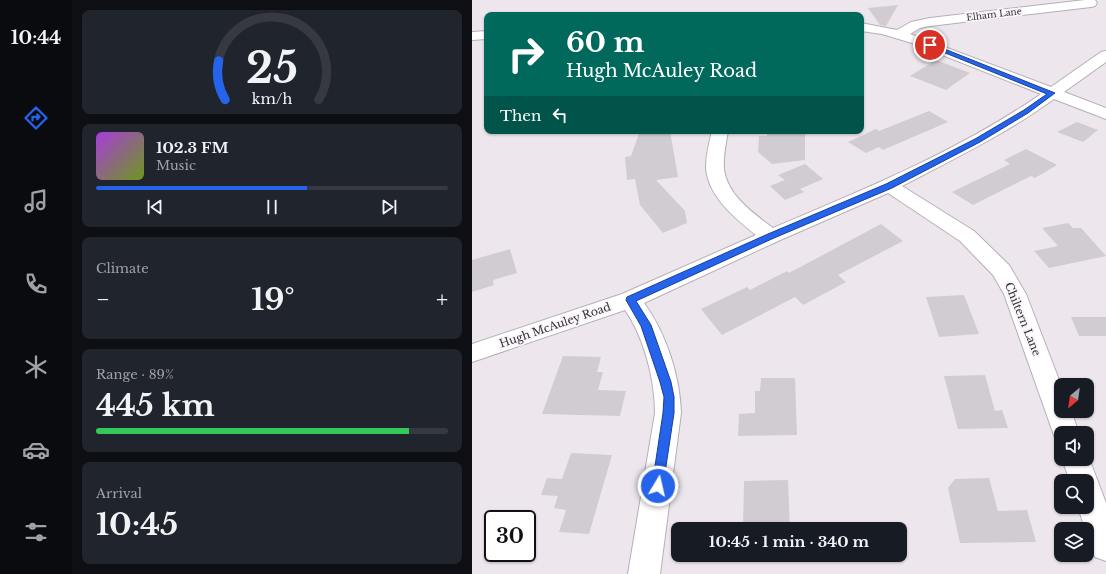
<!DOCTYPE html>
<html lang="en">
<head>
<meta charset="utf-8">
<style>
  body { margin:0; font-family:"Libre Baskerville",serif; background:#20242c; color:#f1f3f6; height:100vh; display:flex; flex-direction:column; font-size:15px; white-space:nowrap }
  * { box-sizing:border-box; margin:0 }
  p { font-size:13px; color:#9ea1a6 }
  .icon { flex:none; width:22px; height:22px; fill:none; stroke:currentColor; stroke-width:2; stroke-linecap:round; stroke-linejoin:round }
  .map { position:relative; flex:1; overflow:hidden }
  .details { display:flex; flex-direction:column; gap:10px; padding:10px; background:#0d0f14; width:400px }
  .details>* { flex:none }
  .guide { position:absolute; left:12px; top:12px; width:380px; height:122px; border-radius:8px; box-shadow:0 1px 3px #0004; background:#00695c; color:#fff; overflow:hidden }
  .needle { width:26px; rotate:209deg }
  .fabs { position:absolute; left:582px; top:378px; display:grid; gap:8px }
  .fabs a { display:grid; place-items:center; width:40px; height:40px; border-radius:8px; background:#171b24; box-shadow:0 1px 3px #0004; font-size:20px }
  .speed { position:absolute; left:12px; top:510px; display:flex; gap:8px; font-size:20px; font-weight:700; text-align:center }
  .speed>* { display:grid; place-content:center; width:52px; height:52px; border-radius:50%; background:#171b24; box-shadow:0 1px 3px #0004; line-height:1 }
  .speed .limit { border:2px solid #111; border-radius:6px; background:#fff; color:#111 }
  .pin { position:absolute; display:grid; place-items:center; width:34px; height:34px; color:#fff; margin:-17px; border:2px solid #fff; border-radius:50%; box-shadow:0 1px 4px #0007 }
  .me { position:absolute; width:44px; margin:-22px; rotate:9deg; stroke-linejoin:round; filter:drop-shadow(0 0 3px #0008) }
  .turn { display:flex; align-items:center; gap:14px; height:84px; padding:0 16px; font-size:18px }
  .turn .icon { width:52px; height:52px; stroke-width:2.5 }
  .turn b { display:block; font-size:28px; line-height:34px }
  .then { display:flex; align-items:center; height:38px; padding:0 16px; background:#0003; gap:8px; font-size:15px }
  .big { font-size:30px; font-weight:700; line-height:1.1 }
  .details .widget { flex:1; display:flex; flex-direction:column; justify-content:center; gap:6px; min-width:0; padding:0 14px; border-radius:8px; background:#20242c }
  .details .dial { align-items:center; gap:0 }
  .dial svg { height:104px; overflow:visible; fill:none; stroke:#363941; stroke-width:7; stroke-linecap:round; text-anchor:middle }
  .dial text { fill:#f1f3f6; stroke:none }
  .song { display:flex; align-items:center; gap:12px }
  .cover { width:48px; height:48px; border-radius:6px; background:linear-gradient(135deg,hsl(280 70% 55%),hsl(80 70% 35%)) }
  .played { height:4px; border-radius:2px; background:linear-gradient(90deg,#2563eb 60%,#363941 60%) }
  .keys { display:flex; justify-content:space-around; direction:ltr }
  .heat { display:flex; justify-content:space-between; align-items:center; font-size:22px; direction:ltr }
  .charge { height:6px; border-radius:3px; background:linear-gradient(90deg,#34c759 89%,#363941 0) }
  .trip { position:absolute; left:199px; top:522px; width:236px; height:40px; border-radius:8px; background:#171b24; box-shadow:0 1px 3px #0004; font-weight:700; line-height:40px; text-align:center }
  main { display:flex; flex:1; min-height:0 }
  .dock { display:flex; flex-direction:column; width:72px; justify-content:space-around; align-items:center; background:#090b0e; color:#9ea1a6 }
  .dock .icon { width:28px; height:28px }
  .dock .current { color:#2563eb }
  .dock b { font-size:18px; color:#f1f3f6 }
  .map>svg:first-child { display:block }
</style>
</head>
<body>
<main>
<nav class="dock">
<b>10:44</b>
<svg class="icon current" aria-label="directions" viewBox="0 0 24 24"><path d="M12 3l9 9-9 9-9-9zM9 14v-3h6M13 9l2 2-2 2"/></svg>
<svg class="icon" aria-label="music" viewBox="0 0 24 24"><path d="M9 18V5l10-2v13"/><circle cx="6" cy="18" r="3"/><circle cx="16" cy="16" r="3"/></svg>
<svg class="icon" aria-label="phone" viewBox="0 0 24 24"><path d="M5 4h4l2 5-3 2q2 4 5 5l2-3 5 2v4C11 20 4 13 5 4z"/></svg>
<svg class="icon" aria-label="climate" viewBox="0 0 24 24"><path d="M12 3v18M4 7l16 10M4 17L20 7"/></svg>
<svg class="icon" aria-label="car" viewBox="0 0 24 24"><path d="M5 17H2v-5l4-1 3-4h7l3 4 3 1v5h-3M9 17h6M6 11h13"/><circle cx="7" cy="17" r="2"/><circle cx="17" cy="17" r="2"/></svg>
<svg class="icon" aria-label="filters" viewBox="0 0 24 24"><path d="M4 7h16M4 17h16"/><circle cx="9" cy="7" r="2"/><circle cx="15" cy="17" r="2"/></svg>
</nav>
<section class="details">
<div class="widget dial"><svg viewBox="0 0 100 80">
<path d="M14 69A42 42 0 1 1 86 69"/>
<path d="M14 69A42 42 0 0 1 9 39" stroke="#2563eb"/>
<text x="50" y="56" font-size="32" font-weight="700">25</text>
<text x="50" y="72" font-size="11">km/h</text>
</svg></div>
<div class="widget">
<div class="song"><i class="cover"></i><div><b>102.3 FM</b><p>Music</p></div></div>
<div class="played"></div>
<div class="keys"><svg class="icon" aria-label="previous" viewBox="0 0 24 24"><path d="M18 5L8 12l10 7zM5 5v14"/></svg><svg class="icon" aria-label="pause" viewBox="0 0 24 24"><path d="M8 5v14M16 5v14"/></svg><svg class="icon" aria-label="next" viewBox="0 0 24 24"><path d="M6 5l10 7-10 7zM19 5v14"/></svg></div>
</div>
<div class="widget"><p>Climate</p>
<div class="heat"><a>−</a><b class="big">19°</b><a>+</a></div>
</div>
<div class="widget"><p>Range · 89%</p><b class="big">445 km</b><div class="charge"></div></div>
<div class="widget"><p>Arrival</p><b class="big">10:45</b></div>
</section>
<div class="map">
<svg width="634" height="574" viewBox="0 0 634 574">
  <rect width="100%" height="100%" fill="#ede7ed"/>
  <g fill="#d1ccd2">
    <polygon points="426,5 414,26 408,25 396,8"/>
    <polygon points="464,60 498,73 474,90 438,76"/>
    <polygon points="457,111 476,122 411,150 407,147 394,153 376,142 404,129 407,131"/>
    <polygon points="605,122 626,130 611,142 585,132"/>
    <polygon points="168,131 198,131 206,177 184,180 213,211 215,223 191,233 168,205 163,179 155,180 153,157 159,156"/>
    <polygon points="295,131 333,131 333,160 300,164 286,152 287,136 295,136"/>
    <polygon points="554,149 585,165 563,178 559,176 501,205 480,192 538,164 532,160"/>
    <polygon points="333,164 351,179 328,189 332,192 313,200 298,186 313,180 306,175"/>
    <polygon points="596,223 601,228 609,228 634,256 577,268 562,251 586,246 570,228"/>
    <polygon points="409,224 431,241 366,275 374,282 331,305 323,297 250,335 229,309 275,287 278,290 315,271 317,273"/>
    <polygon points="38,249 45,273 21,280 22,285 0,292 0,260"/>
    <polygon points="492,295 507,334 467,337 454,297"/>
    <polygon points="599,317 634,317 634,336 607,336"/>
    <polygon points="91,356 129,357 125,372 131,372 126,390 154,391 148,416 70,414"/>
    <polygon points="513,375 523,411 530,410 536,428 486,429 472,376"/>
    <polygon points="289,378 323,378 325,435 266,436 267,414 283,413 283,391 288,391"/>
    <polygon points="99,453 140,455 117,534 87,532 94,510 82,508 86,496 69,495 75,478 90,479"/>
    <polygon points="517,478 526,511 555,510 564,542 488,543 476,488 483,479"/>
    <polygon points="316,480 318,529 271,529 272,481"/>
  </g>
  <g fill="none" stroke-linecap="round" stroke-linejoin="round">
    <g stroke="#b5b0b6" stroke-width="2">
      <g id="minor">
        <path d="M613,0H623L625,3L623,6L619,7L458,26L448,28L438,34L579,87L629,52L634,51V62L592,92L634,108V119L582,99C535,133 482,159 430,186L502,231L537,265L554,294L589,385V411H599L607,433H589V443L584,441L532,294L521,275L488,241L416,193L306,241L172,303C194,333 208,376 209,413L188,574H156L183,413C183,380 172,337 153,310L0,362V344L150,294L284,235C264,219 235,196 234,167C234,155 237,143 240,131H256C254,143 251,156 252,169C255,195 281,213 301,228C393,189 487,151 569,94L440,43L410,34L389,31V23L425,30L439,22L458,18Z"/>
        <polygon points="15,31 15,39 0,40 0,32"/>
        <polygon points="615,453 634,503 634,561 623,557 615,535 615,529 613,529 606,507 615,507 615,481 598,481 590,459 615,459"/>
      </g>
    </g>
    <use href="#minor" fill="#fff" fill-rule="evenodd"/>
  </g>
  <polygon fill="#2563eb" stroke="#184099" points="456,44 460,44 583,93 556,113 508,142 420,188 302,238 164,301 179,325 199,382 202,397 202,413 191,486 190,490 186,492 181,490 180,486 191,413 192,397 188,382 169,326 154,300 155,297 296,234 414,184 503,139 552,110 575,94 456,46"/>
  <g text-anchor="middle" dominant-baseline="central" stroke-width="4" stroke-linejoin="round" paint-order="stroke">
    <g font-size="9" fill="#312f32" stroke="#faf4fb">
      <text transform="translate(522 14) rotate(-7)">Elham Lane</text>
    </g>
    <g font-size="11" fill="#312f32" stroke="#faf4fb">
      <text transform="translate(551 319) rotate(68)">Chiltern Lane</text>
      <text transform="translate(83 325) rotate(-19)">Hugh McAuley Road</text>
    </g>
  </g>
</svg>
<div class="fabs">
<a><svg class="needle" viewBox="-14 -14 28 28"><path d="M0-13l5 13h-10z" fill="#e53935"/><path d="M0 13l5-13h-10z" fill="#9ea1a6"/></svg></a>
<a><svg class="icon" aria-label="sound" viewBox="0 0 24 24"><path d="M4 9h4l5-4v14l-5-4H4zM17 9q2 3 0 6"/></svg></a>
<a><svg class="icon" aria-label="search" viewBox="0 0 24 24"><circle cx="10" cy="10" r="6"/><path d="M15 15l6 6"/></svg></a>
<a><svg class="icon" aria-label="layers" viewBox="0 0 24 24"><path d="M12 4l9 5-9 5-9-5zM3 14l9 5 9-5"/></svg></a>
</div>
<div class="speed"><div class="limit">30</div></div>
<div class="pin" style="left:458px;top:45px;background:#d93025"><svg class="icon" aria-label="arrive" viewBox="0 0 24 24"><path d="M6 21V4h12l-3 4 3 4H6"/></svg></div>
<svg class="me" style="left:186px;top:486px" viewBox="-20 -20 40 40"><circle r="17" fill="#2563eb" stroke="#fff" stroke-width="3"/><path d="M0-11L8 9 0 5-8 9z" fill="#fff"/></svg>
<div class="trip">10:45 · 1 min · 340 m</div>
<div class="guide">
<div class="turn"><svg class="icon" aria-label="right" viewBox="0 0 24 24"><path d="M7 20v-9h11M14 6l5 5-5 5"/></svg><div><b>60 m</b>Hugh McAuley Road</div></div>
<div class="then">Then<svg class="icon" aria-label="left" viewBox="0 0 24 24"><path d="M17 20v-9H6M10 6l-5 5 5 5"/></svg></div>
</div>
</div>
</main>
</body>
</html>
